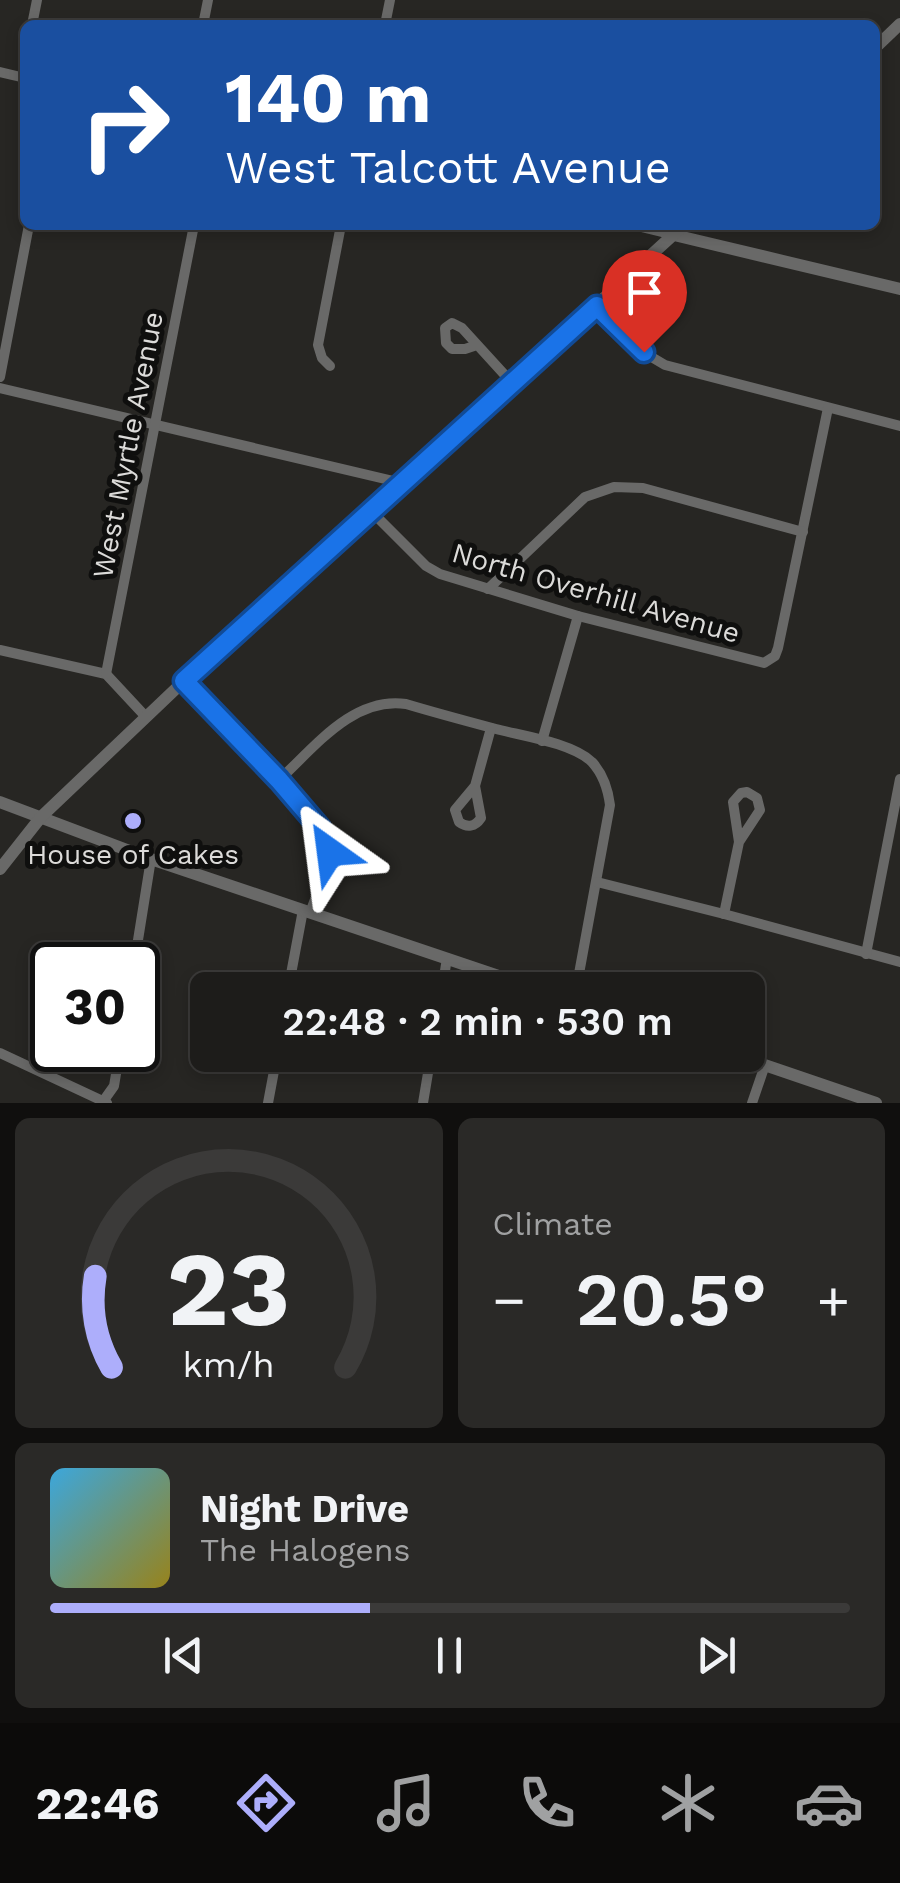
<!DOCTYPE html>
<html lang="en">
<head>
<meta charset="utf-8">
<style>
  body { margin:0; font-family:"Work Sans",sans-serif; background:#2a2927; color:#f1f3f6; height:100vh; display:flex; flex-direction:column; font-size:38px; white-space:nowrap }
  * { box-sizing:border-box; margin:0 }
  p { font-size:32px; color:#a0a1a2 }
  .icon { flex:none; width:55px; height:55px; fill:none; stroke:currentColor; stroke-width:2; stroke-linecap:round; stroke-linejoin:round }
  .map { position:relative; height:1103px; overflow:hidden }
  .details { display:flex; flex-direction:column; gap:15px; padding:15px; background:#100f0e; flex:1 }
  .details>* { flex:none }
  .banner { position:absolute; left:20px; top:20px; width:860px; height:210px; border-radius:15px; box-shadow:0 5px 15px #0003,0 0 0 2px #3b3a39; background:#1a4fa0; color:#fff; overflow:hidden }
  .speed { position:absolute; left:30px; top:942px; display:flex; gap:20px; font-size:50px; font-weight:700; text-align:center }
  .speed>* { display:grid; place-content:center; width:130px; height:130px; border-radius:50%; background:#1d1c1a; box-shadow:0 5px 15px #0003,0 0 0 2px #3b3a39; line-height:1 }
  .speed .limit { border:5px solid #111; border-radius:15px; background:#fff; color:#111 }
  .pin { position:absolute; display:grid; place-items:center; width:85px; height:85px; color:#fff; margin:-102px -42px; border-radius:50% 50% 50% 0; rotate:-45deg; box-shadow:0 0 10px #0007 }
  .pin .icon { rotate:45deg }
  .me { position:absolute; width:110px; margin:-55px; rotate:329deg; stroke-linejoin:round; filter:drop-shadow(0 0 8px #0008) }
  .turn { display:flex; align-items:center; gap:35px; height:210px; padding:0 40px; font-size:45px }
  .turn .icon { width:130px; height:130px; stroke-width:2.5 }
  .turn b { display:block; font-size:70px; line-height:85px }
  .big { font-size:75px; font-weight:600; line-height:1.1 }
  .details .widget { flex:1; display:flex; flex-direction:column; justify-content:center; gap:15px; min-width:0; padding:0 35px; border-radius:15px; background:#2a2927 }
  .details .dial { align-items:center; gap:0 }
  .dial svg { height:260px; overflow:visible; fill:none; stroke:#3b3a39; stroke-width:7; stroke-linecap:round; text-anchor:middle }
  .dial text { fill:#f1f3f6; stroke:none }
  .song { display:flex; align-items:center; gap:30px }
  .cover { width:120px; height:120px; border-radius:15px; background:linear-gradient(135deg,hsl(200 70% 55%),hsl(50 70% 35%)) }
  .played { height:10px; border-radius:5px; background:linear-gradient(90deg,#adaefb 40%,#3b3a39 40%) }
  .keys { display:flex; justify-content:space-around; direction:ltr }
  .heat { display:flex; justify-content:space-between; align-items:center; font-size:55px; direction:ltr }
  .details .tiles { flex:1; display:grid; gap:15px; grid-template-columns:1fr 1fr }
  .widget:last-child { grid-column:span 2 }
  .trip { position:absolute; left:190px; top:972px; width:575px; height:100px; border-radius:15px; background:#1d1c1a; box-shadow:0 5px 15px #0003,0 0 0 2px #3b3a39; font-weight:600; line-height:100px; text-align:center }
  .tab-bar { display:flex; height:160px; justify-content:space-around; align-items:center; background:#0c0b0a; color:#a0a1a2 }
  .tab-bar .icon { width:70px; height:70px }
  .tab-bar .active { color:#adaefb }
  .tab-bar b { font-size:45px; color:#f1f3f6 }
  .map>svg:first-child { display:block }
</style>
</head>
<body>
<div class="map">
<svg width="900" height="1103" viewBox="0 0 900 1103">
  <rect width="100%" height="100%" fill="#272623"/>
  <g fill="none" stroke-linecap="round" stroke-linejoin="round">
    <g stroke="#696968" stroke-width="10">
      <polyline points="32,25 37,0"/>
      <polyline points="203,25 208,0"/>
      <polyline points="385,25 390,0"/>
      <polyline points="0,72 25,78"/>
      <polyline points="633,225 674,235"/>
      <polyline points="597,306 643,352 665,365 900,426"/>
      <polyline points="477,345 465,349 452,349 446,343 445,328 452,323 462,328 512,383"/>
      <polyline points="330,366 322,358 318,345 341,225"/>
      <polyline points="0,377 29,225"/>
      <polyline points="0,388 402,483"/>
      <polyline points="371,511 426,566 440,574 578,616 764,663 775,656 778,648 828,408"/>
      <polyline points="488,589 585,497 614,487 643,488 803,532"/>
      <polyline points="0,650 106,674 146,717"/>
      <polyline points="106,674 194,225"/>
      <polyline points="184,681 279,780 321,828 327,840 329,861 310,913"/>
      <polyline points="542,741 578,616"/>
      <path d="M279,780C314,748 353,696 406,704C436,713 466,721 496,729C523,736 572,743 592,762C603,774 608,789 610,805L576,990"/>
      <path d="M475,786L481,818C475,827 467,828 459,822L455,810L475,786L491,728"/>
      <polyline points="597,882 724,914 900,962"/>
      <polyline points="724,914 739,842 760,810 757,798 747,792 741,793 733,802 739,842"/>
      <polyline points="866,954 900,779"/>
      <polyline points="134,965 151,859"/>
      <polyline points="288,990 303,910"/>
      <polyline points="442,990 447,958"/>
      <polyline points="0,1053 107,1103"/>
      <polyline points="102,1103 114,1086 120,1050"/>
      <polyline points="268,1103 277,1055"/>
      <polyline points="423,1103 431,1055"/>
      <polyline points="752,1103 765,1065"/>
    </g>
    <g stroke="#696968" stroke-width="12">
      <polyline points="875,48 900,24"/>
      <polyline points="674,235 900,289"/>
      <polyline points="0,802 151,859 540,990"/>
      <polyline points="0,869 41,817 184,681 684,225"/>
      <polyline points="735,1055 876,1103"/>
    </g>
  </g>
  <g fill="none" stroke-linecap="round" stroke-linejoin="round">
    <g stroke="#114b97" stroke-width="25">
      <polyline id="route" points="330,852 320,828 279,780 184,681 597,306 644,352"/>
    </g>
    <use href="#route" stroke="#1a73e8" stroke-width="18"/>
  </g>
  <circle fill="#adaefb" stroke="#0f0f0e" stroke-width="4" cx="133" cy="821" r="10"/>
  <g text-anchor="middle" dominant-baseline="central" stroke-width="10" stroke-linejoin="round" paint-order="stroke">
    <g font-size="28" fill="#dcdbd9" stroke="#0f0f0e">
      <text transform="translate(128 445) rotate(-79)">West Myrtle Avenue</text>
      <text transform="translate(596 593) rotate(16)">North Overhill Avenue</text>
    </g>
    <g font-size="28" fill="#dcdbd9" stroke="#0f0f0e">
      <text x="133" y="854">House of Cakes</text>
    </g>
  </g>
</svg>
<div class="speed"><div class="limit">30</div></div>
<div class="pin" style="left:644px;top:352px;background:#d93025"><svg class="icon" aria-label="arrive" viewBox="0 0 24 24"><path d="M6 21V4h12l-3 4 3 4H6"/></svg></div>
<svg class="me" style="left:330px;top:852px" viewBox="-20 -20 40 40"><path d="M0-17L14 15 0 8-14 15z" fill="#1a73e8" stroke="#fff" stroke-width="4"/></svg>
<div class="trip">22:48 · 2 min · 530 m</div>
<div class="banner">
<div class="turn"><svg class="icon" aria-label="right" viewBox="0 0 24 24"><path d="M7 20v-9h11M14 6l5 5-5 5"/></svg><div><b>140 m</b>West Talcott Avenue</div></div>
</div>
</div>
<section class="details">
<div class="tiles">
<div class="widget dial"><svg viewBox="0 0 100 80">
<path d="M14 69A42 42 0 1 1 86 69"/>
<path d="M14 69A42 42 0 0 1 9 41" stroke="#adaefb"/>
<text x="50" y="56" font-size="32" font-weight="700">23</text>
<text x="50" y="72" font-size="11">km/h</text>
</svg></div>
<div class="widget"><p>Climate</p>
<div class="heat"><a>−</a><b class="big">20.5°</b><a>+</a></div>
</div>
<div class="widget">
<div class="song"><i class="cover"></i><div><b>Night Drive</b><p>The Halogens</p></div></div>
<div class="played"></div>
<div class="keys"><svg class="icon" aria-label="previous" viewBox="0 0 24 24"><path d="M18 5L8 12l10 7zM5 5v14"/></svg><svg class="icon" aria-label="pause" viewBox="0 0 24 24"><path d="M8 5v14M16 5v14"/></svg><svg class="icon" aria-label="next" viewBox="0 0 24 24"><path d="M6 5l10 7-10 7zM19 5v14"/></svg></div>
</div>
</div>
</section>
<nav class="tab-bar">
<b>22:46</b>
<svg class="icon active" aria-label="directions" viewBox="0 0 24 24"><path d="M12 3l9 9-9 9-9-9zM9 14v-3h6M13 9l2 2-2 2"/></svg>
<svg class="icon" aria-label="music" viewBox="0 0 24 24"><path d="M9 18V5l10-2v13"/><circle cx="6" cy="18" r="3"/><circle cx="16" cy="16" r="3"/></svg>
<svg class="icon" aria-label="phone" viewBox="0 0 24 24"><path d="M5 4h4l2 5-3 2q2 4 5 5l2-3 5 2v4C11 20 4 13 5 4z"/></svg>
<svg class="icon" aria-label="climate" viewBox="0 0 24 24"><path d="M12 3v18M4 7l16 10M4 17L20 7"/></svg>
<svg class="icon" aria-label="car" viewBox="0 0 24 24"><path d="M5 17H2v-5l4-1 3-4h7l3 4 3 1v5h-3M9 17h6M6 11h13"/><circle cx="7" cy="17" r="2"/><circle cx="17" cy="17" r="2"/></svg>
</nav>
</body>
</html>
